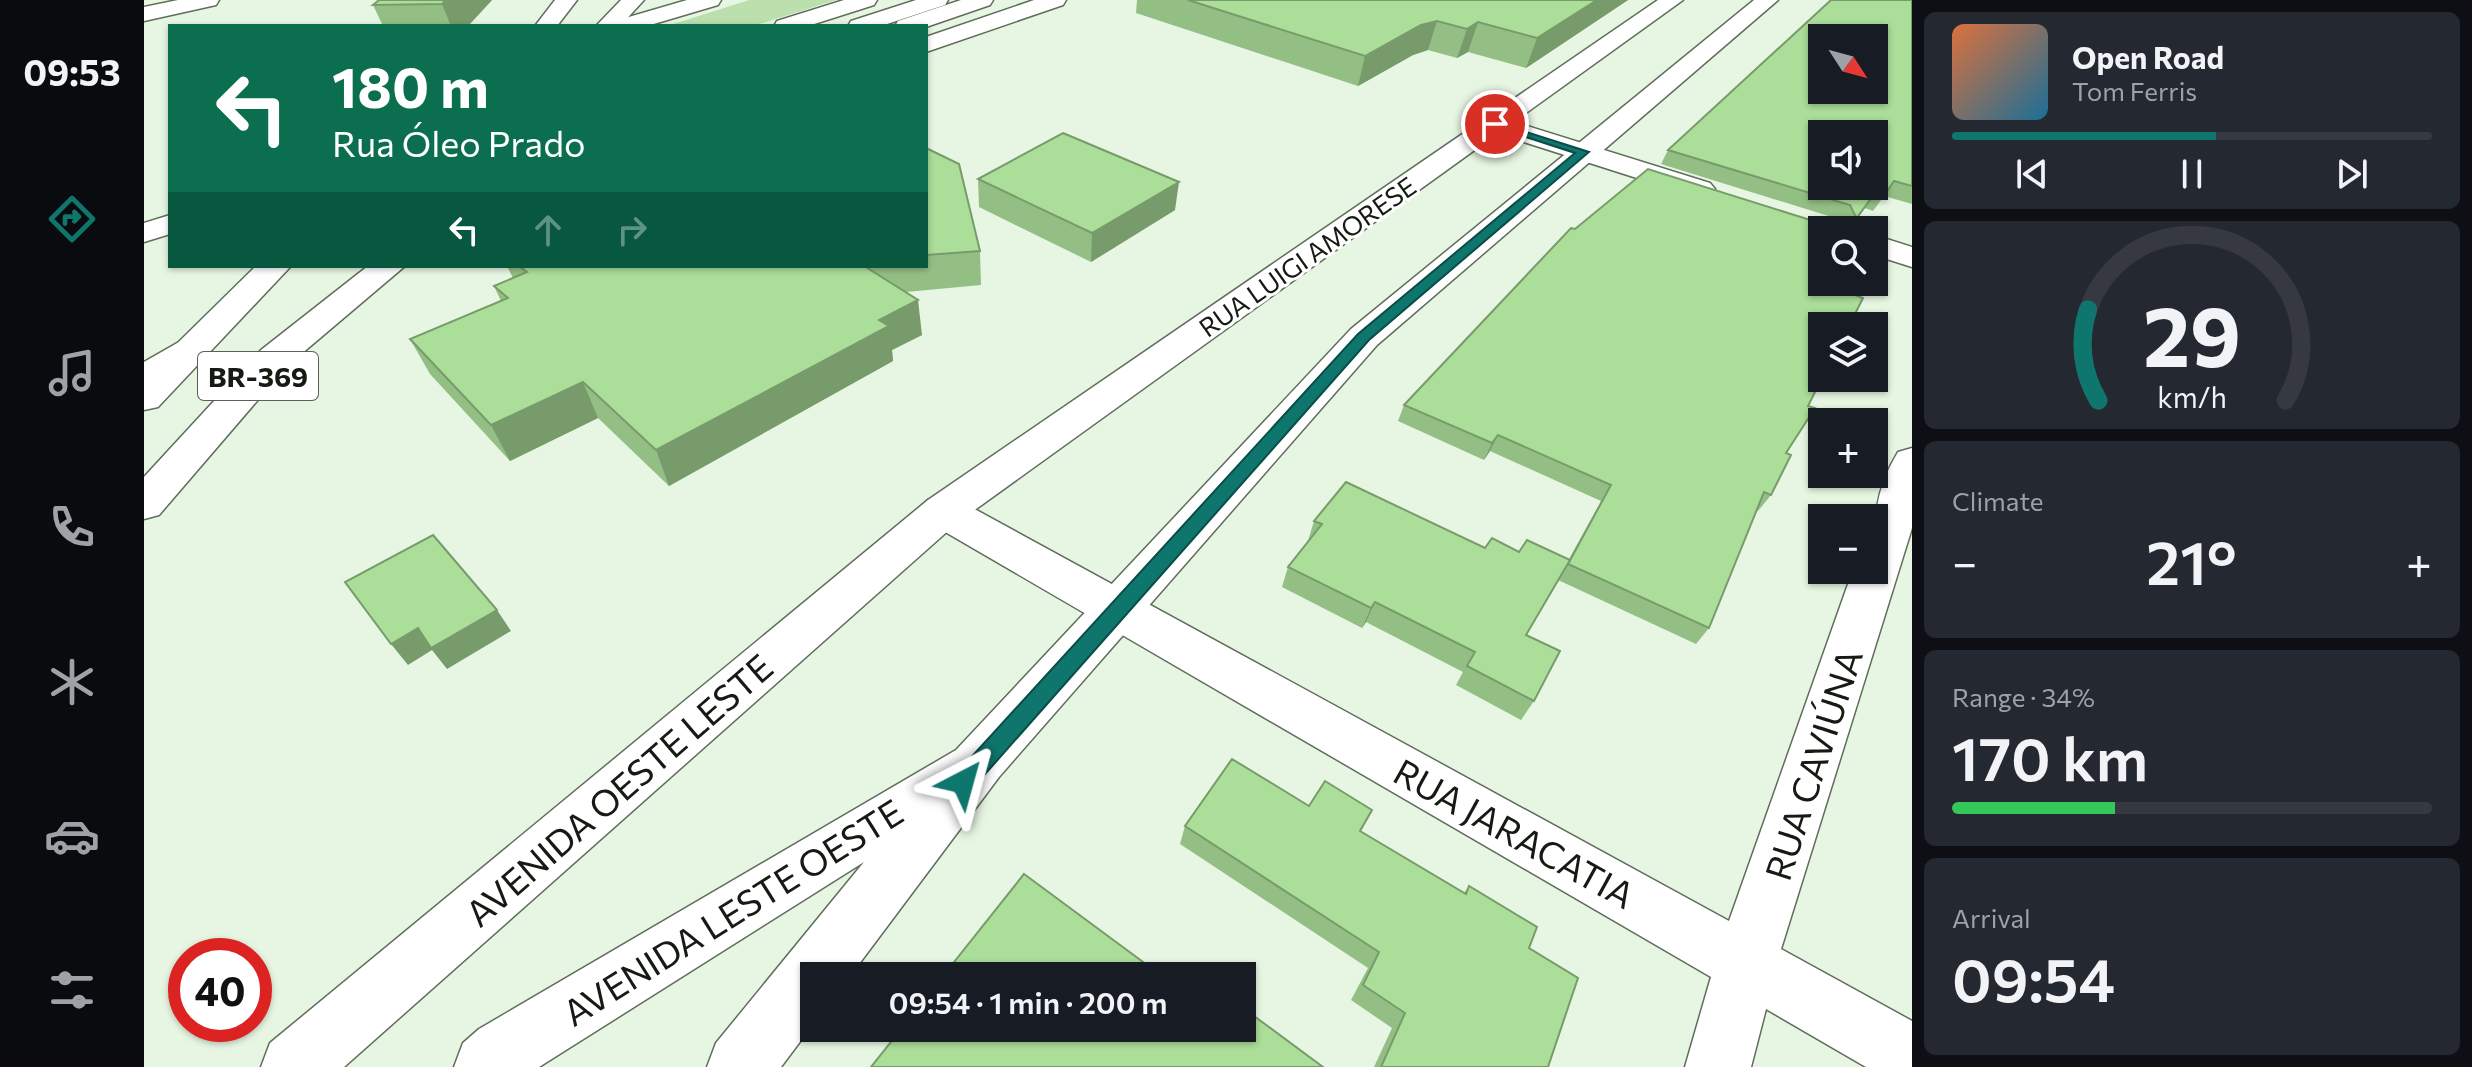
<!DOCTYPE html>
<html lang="en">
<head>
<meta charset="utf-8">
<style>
  body { margin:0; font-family:Commissioner,sans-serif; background:#242831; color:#f1f3f6; height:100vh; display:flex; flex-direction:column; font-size:30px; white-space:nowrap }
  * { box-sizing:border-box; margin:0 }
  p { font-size:26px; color:#9ea1a6 }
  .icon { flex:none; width:44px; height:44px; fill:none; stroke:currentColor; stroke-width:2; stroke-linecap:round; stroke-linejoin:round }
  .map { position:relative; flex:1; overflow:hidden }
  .details { display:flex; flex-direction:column; gap:12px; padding:12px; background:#0d0f14; width:560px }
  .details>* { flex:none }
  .guide { position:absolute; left:24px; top:24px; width:760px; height:244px; border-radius:0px; box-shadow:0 2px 6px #0004; background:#0b6e4f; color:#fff; overflow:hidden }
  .needle { width:52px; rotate:126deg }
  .buttons { position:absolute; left:1664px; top:24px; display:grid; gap:16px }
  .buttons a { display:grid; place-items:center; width:80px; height:80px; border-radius:0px; background:#171b24; box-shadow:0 2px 6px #0004; font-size:40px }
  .speed { position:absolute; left:24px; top:938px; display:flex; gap:16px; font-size:40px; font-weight:700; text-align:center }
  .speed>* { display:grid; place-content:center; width:104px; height:104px; border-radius:50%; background:#171b24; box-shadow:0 2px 6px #0004; line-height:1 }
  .speed .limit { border:12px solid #d22; background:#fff; color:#111 }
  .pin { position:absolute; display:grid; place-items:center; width:68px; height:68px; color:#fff; margin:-34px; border:4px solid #fff; border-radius:50%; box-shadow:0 2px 8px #0007 }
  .me { position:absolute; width:88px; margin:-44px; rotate:39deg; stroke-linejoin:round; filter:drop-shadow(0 0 6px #0008) }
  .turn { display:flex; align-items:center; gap:28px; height:168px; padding:0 32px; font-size:36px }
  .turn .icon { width:104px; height:104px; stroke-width:2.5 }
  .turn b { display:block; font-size:56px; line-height:68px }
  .lanes { display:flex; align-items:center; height:76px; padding:0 32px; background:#0003; justify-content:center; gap:40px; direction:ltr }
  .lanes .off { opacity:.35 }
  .big { font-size:60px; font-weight:600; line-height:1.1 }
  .details .tile { flex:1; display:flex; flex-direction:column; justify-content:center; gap:12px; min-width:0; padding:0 28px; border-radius:12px; background:#242831 }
  .details .dial { align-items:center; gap:0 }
  .dial svg { height:208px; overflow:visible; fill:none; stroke:#363941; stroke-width:7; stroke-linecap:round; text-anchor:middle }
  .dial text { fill:#f1f3f6; stroke:none }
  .song { display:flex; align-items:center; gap:24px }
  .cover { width:96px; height:96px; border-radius:12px; background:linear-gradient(135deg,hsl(20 70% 55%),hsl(200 70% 35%)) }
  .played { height:8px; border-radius:4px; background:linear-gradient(90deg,#0f766e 55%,#363941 55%) }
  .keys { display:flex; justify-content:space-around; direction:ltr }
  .heat { display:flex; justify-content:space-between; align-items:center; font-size:44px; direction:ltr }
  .charge { height:12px; border-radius:6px; background:linear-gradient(90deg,#34c759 34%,#363941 0) }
  .trip { position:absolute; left:656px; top:962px; width:456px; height:80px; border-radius:0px; background:#171b24; box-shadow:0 2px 6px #0004; font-weight:600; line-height:80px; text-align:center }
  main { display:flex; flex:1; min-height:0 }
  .tabs { display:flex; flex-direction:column; width:144px; justify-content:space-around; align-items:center; background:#090b0e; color:#9ea1a6 }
  .tabs .icon { width:56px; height:56px }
  .tabs .on { color:#0f766e }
  .tabs b { font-size:36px; color:#f1f3f6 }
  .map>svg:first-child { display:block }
</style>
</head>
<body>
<main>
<nav class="tabs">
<b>09:53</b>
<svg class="icon on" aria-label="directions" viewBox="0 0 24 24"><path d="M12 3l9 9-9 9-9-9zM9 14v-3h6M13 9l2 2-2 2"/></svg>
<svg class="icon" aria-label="music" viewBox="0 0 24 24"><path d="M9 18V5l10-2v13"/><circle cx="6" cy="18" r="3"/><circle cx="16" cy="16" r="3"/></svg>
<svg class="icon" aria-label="phone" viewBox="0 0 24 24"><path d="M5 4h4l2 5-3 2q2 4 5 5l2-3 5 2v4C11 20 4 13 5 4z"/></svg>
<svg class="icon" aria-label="climate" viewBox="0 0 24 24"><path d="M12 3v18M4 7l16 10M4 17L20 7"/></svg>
<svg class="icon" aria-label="car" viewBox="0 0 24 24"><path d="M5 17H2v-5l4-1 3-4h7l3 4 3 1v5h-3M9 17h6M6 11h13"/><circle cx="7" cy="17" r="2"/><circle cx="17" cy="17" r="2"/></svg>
<svg class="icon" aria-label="filters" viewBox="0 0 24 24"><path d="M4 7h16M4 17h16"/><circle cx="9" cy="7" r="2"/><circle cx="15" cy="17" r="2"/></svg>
</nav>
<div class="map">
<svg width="1768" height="1067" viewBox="0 0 1768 1067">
  <rect width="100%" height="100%" fill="#e7f6e2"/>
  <polygon fill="#bbe0ae" points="605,0 692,0 609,26 523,26"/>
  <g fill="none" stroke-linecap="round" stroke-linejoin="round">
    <g stroke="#606d5c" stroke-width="3">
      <polygon id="service" points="42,338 51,340 54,345 51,350 0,381 0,362"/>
    </g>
    <g stroke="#606d5c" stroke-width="3">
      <g id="minor">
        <polygon points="1351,116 1566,183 1571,189 1566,195 1546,195 1342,130 1338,124 1342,118"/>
        <polygon points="1730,235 1768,247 1768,267 1730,255"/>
        <path d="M1768,448V528L1637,949L1768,1021V1067H1722L1622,1009L1607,1067H1541L1567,977L784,522L777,511L784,500L799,496L814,500L1585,921L1709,570H1730C1730,525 1729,493 1754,452Z"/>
      </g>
    </g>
    <g stroke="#606d5c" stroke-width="3">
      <g id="tertiary">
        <polygon points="34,0 75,0 72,5 0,21 0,7"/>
        <polygon points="477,0 500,0 476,26 452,26"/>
        <polygon points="1514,0 1539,0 814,522 200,1067 117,1067 126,1043 784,500"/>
        <polygon points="1610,0 1634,0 1233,345 855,777 706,976 670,976 670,1023 637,1067 563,1067 572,1043 720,862 395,1067 310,1067 319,1043 335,1029 812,750 1207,329"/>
      </g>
    </g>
    <g stroke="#606d5c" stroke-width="3">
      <polygon id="secondary" points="890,0 922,0 919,5 782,52 782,37"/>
    </g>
    <g stroke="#606d5c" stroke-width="3">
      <g id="primary">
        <polygon points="411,0 433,0 413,26 391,26"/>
        <polygon points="700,0 733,0 730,5 664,26 630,26 633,21"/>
        <polygon points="772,0 804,0 801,5 737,26 704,26 707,21"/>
        <polygon points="26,215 26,234 0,242 0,223"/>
      </g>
    </g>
    <g stroke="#606d5c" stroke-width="3">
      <g id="trunk">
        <polygon points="543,0 577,0 574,5 503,26 468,26 471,21"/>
        <polygon points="817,0 849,0 846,5 782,27 751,26 754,21"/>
        <polygon points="112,266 147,266 14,407 0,410 0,376"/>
        <polygon points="224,266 261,266 143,366 15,515 0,519 0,477 117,350"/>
      </g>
    </g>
    <use href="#service" fill="#fff" fill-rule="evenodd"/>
    <use href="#minor" fill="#fff" fill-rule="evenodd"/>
    <use href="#tertiary" fill="#fff" fill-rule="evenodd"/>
    <use href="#secondary" fill="#fff" fill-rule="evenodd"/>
    <use href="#primary" fill="#fff" fill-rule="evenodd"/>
    <use href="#trunk" fill="#fff" fill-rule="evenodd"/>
  </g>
  <g fill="#93bf84">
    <polygon points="348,0 324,26 239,26 229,5"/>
    <polygon points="993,0 1484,0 1382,68 1324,52 1313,58 1284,50 1269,55 1214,86 992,13"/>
    <polygon points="1768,0 1768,204 1740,196 1729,211 1721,208 1669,280 1664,406 1642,453 1627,495 1614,511 1612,510 1565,628 1552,644 1414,580 1382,635 1390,701 1377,720 1312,685 1319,672 1222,622 1218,628 1138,587 1144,567 1164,541 1170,521 1341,548 1375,552 1425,559 1457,501 1346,451 1340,460 1254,421 1260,405 1431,229 1686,225 1691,218 1517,164 1524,150"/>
    <polygon points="782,148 836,251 837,285 762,292 778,335 748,350 749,361 525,486 454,418 366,461 286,374 266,339 357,301 350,286 369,278 363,266 782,266"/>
    <polygon points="834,179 1031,210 947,262 835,207"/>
    <polygon points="1165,806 1216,831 1320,893 1325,886 1385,948 1404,1067 1230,1067 1248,1028 1207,1000 1224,968 1036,844 1041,826"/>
  </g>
  <g fill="#789b6b">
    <polygon points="302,0 348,0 324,26 307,26 298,4"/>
    <polygon points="1453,0 1484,0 1382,68 1393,38"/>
    <polygon points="1293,21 1284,50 1269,55 1214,86 1221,56 1277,25"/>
    <polygon points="1334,22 1324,52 1313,58 1323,29"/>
    <polygon points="1035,182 1031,210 947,262 948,233"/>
    <polygon points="774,300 778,335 748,350 749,361 525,486 512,450 735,320"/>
    <polygon points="439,382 454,418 366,461 347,425"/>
    <polygon points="1354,435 1346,451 1340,460 1348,443"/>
    <polygon points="1231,602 1222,622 1218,628 1227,608"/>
    <polygon points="353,610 367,631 303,669 288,650 264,665 247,644 274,628"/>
  </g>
  <g fill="#abde99" stroke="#789b6b" stroke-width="2" fill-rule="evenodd">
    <polygon points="235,0 302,0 298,4 229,5"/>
    <polygon points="1044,0 1453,0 1393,38 1334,22 1323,29 1293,21 1277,25 1221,56"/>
    <path d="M1687,0H1768V186L1750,181L1740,196L1731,193L1704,230H1678V266L1668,279L1719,298L1705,326H1678V378L1664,406L1671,408L1642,453L1647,455L1627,495L1620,492L1565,628L1424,564L1467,485L1354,435L1348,443L1260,405L1427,228L1431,229L1504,169L1682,225H1690L1691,218L1712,217L1706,205L1524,150ZM1678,38H1730V90H1678ZM1678,134H1730V186H1678Z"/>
    <polygon points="919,133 1035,182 948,233 834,179"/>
    <polygon points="782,148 815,164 836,251 782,255"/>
    <polygon points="375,266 720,266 774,300 735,320 745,326 512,450 439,382 347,425 266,339 364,298 350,286 383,272"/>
    <polygon points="1202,482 1341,548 1348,538 1375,552 1383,540 1426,560 1382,635 1416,651 1390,701 1323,666 1331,652 1231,602 1227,608 1144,567 1178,524 1170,521"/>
    <polygon points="289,535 353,610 287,648 274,628 247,644 201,582"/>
    <polygon points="1088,759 1165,806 1181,781 1228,810 1216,831 1322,894 1325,886 1393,927 1385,948 1434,978 1404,1067 1237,1067 1261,1013 1219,985 1235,952 1041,826"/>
    <polygon points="880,874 1018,976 799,976"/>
    <polygon points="1110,1016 1179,1067 727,1067 758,1028 1088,1028 1099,1036"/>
  </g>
  <polygon fill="#0f766e" stroke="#0a4d48" stroke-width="2" points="1348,121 1445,152 1225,340 827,790 819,793 811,790 808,782 811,775 1214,334 1431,153 1348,126"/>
  <g text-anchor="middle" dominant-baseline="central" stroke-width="6" stroke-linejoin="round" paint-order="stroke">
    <g font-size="26" fill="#151a13" stroke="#fff">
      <text transform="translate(1163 256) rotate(-35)">RUA LUIGI AMORESE</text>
    </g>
    <rect fill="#fff" stroke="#5b5f5a" stroke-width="2" x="54" y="352" width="120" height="48" rx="6"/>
    <g font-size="28" font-weight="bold" fill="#151a13">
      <text x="114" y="376">BR-369</text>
    </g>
    <g font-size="36" fill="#151a13" stroke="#fff">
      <text transform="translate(1668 764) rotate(-72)">RUA CAVIÚNA</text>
      <text transform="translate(474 789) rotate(-41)">AVENIDA OESTE LESTE</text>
      <text transform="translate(1371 832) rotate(29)">RUA JARACATIA</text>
      <text transform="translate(588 911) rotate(-32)">AVENIDA LESTE OESTE</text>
    </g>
  </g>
</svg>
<div class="buttons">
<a><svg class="needle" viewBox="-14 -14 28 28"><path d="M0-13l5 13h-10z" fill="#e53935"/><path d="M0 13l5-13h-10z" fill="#9ea1a6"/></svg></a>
<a><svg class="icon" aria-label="sound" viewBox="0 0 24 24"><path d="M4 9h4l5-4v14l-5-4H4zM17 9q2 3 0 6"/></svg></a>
<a><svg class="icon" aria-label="search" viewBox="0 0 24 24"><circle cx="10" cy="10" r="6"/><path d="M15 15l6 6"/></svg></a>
<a><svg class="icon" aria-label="layers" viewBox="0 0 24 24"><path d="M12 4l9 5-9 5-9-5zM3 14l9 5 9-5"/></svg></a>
<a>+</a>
<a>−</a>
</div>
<div class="speed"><div class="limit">40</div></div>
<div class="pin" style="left:1351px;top:124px;background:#d93025"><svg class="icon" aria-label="arrive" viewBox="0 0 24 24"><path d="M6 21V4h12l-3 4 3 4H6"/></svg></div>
<svg class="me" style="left:819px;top:782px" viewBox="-20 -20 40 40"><path d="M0-17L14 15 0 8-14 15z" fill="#0f766e" stroke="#fff" stroke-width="4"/></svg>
<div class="trip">09:54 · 1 min · 200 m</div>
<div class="guide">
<div class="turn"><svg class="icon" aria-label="left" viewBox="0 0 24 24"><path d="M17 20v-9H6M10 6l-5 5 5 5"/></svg><div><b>180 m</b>Rua Óleo Prado</div></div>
<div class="lanes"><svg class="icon" aria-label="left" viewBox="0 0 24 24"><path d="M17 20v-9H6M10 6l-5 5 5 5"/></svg><svg class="icon off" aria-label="ahead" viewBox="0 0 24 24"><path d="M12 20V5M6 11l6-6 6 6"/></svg><svg class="icon off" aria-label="right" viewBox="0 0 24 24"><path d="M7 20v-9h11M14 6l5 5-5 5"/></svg></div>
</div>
</div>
<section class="details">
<div class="tile">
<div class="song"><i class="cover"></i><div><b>Open Road</b><p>Tom Ferris</p></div></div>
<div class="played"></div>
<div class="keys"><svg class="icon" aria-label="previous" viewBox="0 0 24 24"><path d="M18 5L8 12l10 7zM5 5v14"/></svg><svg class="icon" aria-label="pause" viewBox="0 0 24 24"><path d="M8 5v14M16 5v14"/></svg><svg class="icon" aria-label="next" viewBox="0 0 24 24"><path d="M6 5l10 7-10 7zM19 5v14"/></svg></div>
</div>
<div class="tile dial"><svg viewBox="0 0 100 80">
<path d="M14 69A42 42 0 1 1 86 69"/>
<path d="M14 69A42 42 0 0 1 10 34" stroke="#0f766e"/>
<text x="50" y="56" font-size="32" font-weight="700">29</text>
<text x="50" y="72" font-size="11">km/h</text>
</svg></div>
<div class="tile"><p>Climate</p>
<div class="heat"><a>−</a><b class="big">21°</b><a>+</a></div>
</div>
<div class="tile"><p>Range · 34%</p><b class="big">170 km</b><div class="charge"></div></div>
<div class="tile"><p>Arrival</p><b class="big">09:54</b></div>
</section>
</main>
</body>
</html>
